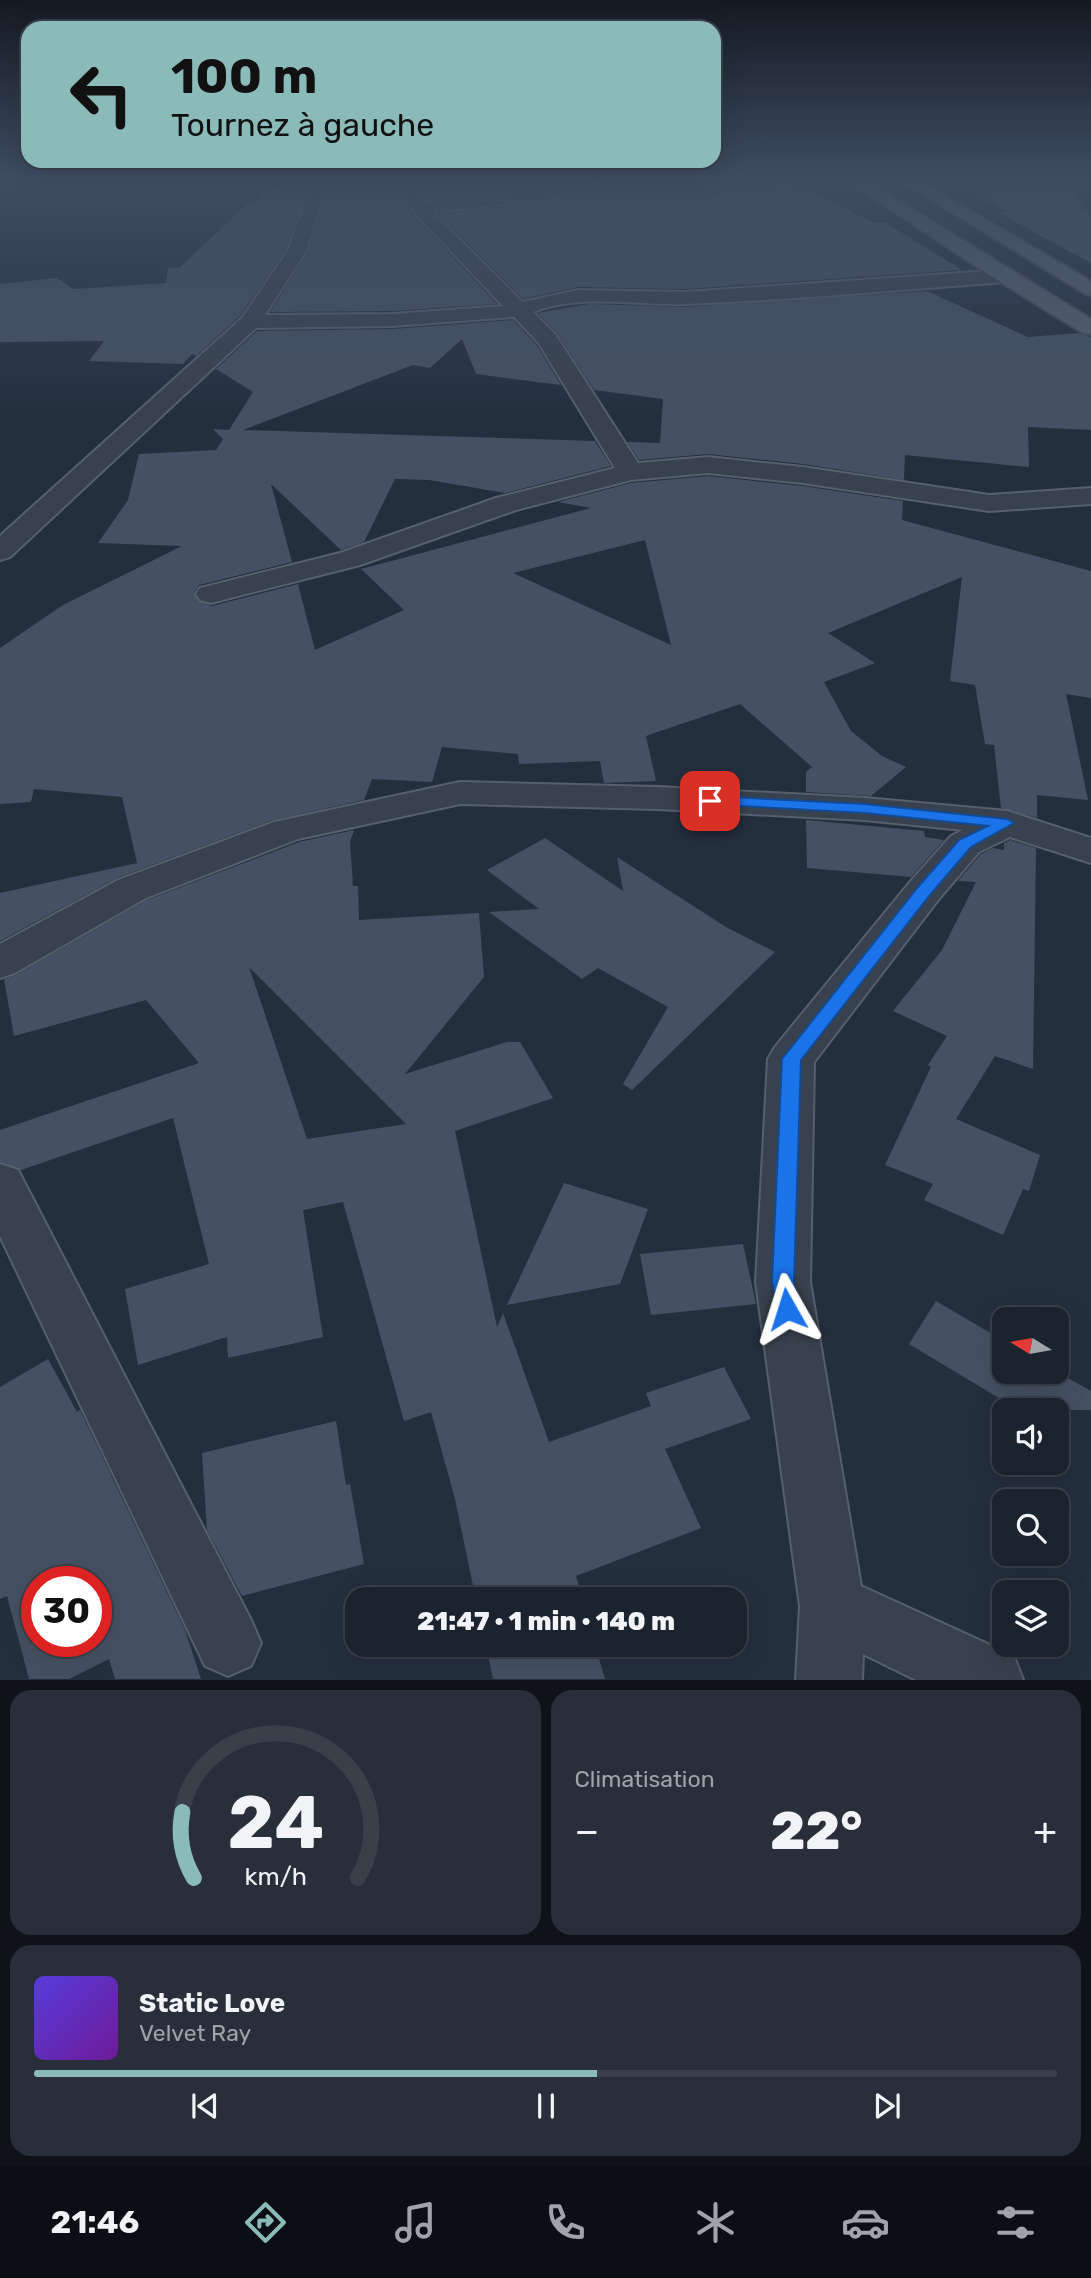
<!DOCTYPE html>
<html lang="fr">
<head>
<meta charset="utf-8">
<style>
  body { margin:0; font-family:Rubik,sans-serif; background:#282f3a; color:#f1f3f6; height:100vh; display:flex; flex-direction:column; font-size:26px; white-space:nowrap }
  * { box-sizing:border-box; margin:0 }
  p { font-size:23px; color:#a0a4aa }
  .icon { flex:none; width:38px; height:38px; fill:none; stroke:currentColor; stroke-width:2; stroke-linecap:round; stroke-linejoin:round }
  .map { position:relative; height:1680px; overflow:hidden }
  .details { display:flex; flex-direction:column; gap:10px; padding:10px; background:#0f1319; flex:1 }
  .details>* { flex:none }
  .banner { position:absolute; left:21px; top:21px; width:700px; height:147px; border-radius:21px; box-shadow:0 7px 28px #0002,0 0 0 2px #39404a; background:#8bbbb9; color:#111; overflow:hidden }
  .needle { width:46px; rotate:281deg }
  .fabs { position:absolute; left:992px; top:1307px; display:grid; gap:14px }
  .fabs a { display:grid; place-items:center; width:77px; height:77px; border-radius:14px; background:#1b232e; box-shadow:0 7px 28px #0002,0 0 0 2px #39404a; font-size:35px }
  .speed { position:absolute; left:21px; top:1566px; display:flex; gap:14px; font-size:35px; font-weight:700; text-align:center }
  .speed>* { display:grid; place-content:center; width:91px; height:91px; border-radius:50%; background:#1b232e; box-shadow:0 7px 28px #0002,0 0 0 2px #39404a; line-height:1 }
  .speed .limit { border:10px solid #d22; background:#fff; color:#111 }
  .pin { position:absolute; display:grid; place-items:center; width:60px; height:60px; color:#fff; margin:-30px; border-radius:14px; box-shadow:0 4px 10px #0006 }
  .me { position:absolute; width:77px; margin:-38px; rotate:354deg; stroke-linejoin:round; filter:drop-shadow(0 0 5px #0008) }
  .turn { display:flex; align-items:center; gap:24px; height:147px; padding:0 35px; font-size:32px }
  .turn .icon { width:91px; height:91px; stroke-width:2.5 }
  .turn b { display:block; font-size:49px; line-height:60px }
  .big { font-size:52px; font-weight:800; line-height:1.1 }
  .details .widget { flex:1; display:flex; flex-direction:column; justify-content:center; gap:10px; min-width:0; padding:0 24px; border-radius:21px; background:#282f3a }
  .details .dial { align-items:center; gap:0 }
  .dial svg { height:182px; overflow:visible; fill:none; stroke:#39404a; stroke-width:7; stroke-linecap:round; text-anchor:middle }
  .dial text { fill:#f1f3f6; stroke:none }
  .song { display:flex; align-items:center; gap:21px }
  .cover { width:84px; height:84px; border-radius:10px; background:linear-gradient(135deg,hsl(250 70% 55%),hsl(280 70% 35%)) }
  .played { height:7px; border-radius:4px; background:linear-gradient(90deg,#8bbbb9 55%,#39404a 55%) }
  .keys { display:flex; justify-content:space-around; direction:ltr }
  .heat { display:flex; justify-content:space-between; align-items:center; font-size:38px; direction:ltr }
  .details .tiles { flex:1; display:grid; gap:10px; grid-template-columns:1fr 1fr }
  .widget:last-child { grid-column:span 2 }
  .trip { position:absolute; left:345px; top:1587px; width:402px; height:70px; border-radius:21px; background:#1b232e; box-shadow:0 7px 28px #0002,0 0 0 2px #39404a; font-weight:800; line-height:70px; text-align:center }
  .dock { display:flex; height:112px; justify-content:space-around; align-items:center; background:#0b0e12; color:#a0a4aa }
  .dock .icon { width:49px; height:49px }
  .dock .active { color:#8bbbb9 }
  .dock b { font-size:32px; color:#f1f3f6 }
  .map>svg:first-child { display:block }
</style>
</head>
<body>
<div class="map">
<svg width="1091" height="1680" viewBox="0 0 1091 1680">
  <rect width="100%" height="100%" fill="#242f3e"/>
  <g fill="#455162" fill-rule="evenodd">
    <polygon points="410,180 669,180 592,181 426,199"/>
    <polygon points="790,181 875,223 886,223 962,270 685,289 578,287 523,299 439,214 592,197 738,193 777,188"/>
    <polygon points="1071,187 1091,217 1091,263 999,213 1007,212 977,194"/>
    <polygon points="269,190 305,191 286,250 240,316 196,356 192,354 183,364 89,361 104,341 0,342 0,284 57,278 73,289 166,283 168,268 180,267 251,201 258,201"/>
    <polygon points="327,192 398,194 412,214 497,304 393,311 270,312 308,252"/>
    <polygon points="927,291 1028,337 1079,333 1091,337 1091,430 1028,427 1029,467 905,455 904,480 803,464 708,454 639,460 627,442 660,443 663,399 594,390 557,333 538,313 589,304 686,307"/>
    <path d="M513,320L536,344L561,385L476,374L462,339L430,368L413,365L243,430L595,441L611,466L505,493L429,480L395,479L364,542L341,550L271,484L292,562L199,585L194,593L198,601L212,606L298,584L315,650L404,610L361,569L591,508L558,502L631,483L708,476L803,486L903,501L902,520L1091,571V698L1066,694L1088,800L1037,795V818L1001,808L994,745L985,744L975,685L950,681L962,577L828,633L875,663L824,682L851,731L882,756L906,767L871,796L806,792V772L812,767L740,704L646,736L656,781L604,783L600,761L519,764L518,754L442,747L432,782L372,779L364,800L273,820L117,878L0,941V893L137,863L122,797L34,789L31,802L0,804V648L63,605L182,546L98,543L128,500L139,454L216,450L223,439L213,429L229,430L253,392L216,369L257,331L393,329ZM645,540L671,645L513,573Z"/>
    <polygon points="806,820 924,831 925,837 944,840 911,877 807,868"/>
    <path d="M354,830L350,842L353,886H358L359,920L479,913L484,977L405,1074L507,1042H520L553,1098L455,1131L497,1327L503,1313L549,1442L651,1406L646,1393L724,1367L751,1419L665,1449L701,1528L576,1576L583,1600H476L455,1499L431,1412L404,1421L343,1202L303,1210L323,1337L228,1358L227,1337L138,1365L125,1289L209,1264L173,1118L21,1170L0,1162V1130L199,1063L146,1000L14,1036L4,979L16,975L147,900L299,842ZM249,967L406,1124L307,1139Z"/>
    <polygon points="545,838 623,891 617,857 726,927 775,952 632,1090 623,1084 668,1007 598,968 582,979 489,912 539,909 487,870"/>
    <polygon points="1010,840 1036,848 1033,1069 995,1056 956,1119 1040,1155 1029,1191 1023,1189 1003,1235 924,1200 933,1184 885,1165 931,1067 928,1065 947,1036 893,1011 942,950 976,882 958,881 981,854 993,848 1004,850 1004,843"/>
    <polygon points="564,1183 648,1209 620,1284 507,1305"/>
    <polygon points="743,1244 756,1304 651,1315 640,1254"/>
    <polygon points="936,1301 1004,1341 1004,1372 1057,1372 1091,1391 1091,1410 1019,1410 909,1344"/>
    <path d="M48,1359L77,1412L80,1410L185,1630L201,1679H115L109,1659L69,1679H29L7,1596L0,1599V1387ZM37,1582H96V1642H37Z"/>
    <polygon points="336,1421 346,1485 350,1484 364,1564 242,1596 207,1530 202,1453"/>
    <polygon points="486,1645 595,1645 605,1679 493,1679"/>
  </g>
  <g fill="none" stroke-linecap="round" stroke-linejoin="round">
    <g stroke="#565f6c" stroke-width="4">
      <g id="minor">
        <path d="M312,180H328L306,251L265,315L393,314L503,306L414,212L391,180H407L425,202L592,184L785,180L777,185L738,190L592,194L433,212L522,302L578,290L685,292L1004,270L1011,272L1014,276L1004,282C898,290 792,300 686,304C635,306 581,293 533,312L555,334L638,463L708,457L803,467L989,495L1091,488V504L989,511L803,483L708,473L631,480L516,510L360,565L211,603L200,600L196,594L200,588L340,553L496,498L615,468L538,342L514,317L393,326L256,328L10,557L0,560V536L242,318L288,251Z"/>
        <polygon points="460,782 658,787 865,798 1007,811 1091,838 1091,863 1010,837 979,852 938,900 814,1062 810,1282 861,1586 1014,1656 1023,1680 916,1680 863,1654 862,1680 796,1680 800,1606 756,1282 768,1059 775,1047 910,882 951,836 963,830 865,820 658,809 460,804 298,839 146,898 15,973 0,978 0,944 118,880 274,822"/>
        <polygon points="0,1164 18,1170 251,1620 261,1643 251,1666 228,1676 205,1666 0,1236"/>
      </g>
    </g>
    <g stroke="#414a57" stroke-width="4">
      <g id="major">
        <polygon points="846,180 865,180 1091,319 1091,334 1083,333 997,280"/>
        <polygon points="899,180 918,180 1091,281 1091,295 1084,293"/>
      </g>
    </g>
    <use href="#minor" fill="#38414e" fill-rule="evenodd"/>
    <use href="#major" fill="#56606e" fill-rule="evenodd"/>
  </g>
  <linearGradient id="sky" x2="0" y2="1"><stop stop-color="#141a22"/><stop offset="0.43" stop-color="#3f4d63"/><stop offset="1" stop-color="#3f4d63" stop-opacity="0"/></linearGradient>
  <rect width="1091" height="415" fill="url(#sky)"/>
  <polygon fill="#1a73e8" stroke="#114b97" stroke-width="2" points="710,796 865,804 1007,819 1014,823 971,847 930,895 801,1060 794,1282 798,1309 795,1316 787,1319 779,1316 772,1282 782,1059 918,887 959,840 988,826 865,813 705,804 702,801 705,797"/>
</svg>
<div class="fabs">
<a><svg class="needle" viewBox="-14 -14 28 28"><path d="M0-13l5 13h-10z" fill="#e53935"/><path d="M0 13l5-13h-10z" fill="#a0a4aa"/></svg></a>
<a><svg class="icon" aria-label="sound" viewBox="0 0 24 24"><path d="M4 9h4l5-4v14l-5-4H4zM17 9q2 3 0 6"/></svg></a>
<a><svg class="icon" aria-label="search" viewBox="0 0 24 24"><circle cx="10" cy="10" r="6"/><path d="M15 15l6 6"/></svg></a>
<a><svg class="icon" aria-label="layers" viewBox="0 0 24 24"><path d="M12 4l9 5-9 5-9-5zM3 14l9 5 9-5"/></svg></a>
</div>
<div class="speed"><div class="limit">30</div></div>
<div class="pin" style="left:710px;top:801px;background:#d93025"><svg class="icon" aria-label="arrive" viewBox="0 0 24 24"><path d="M6 21V4h12l-3 4 3 4H6"/></svg></div>
<svg class="me" style="left:787px;top:1309px" viewBox="-20 -20 40 40"><path d="M0-17L14 15 0 8-14 15z" fill="#1a73e8" stroke="#fff" stroke-width="4"/></svg>
<div class="trip">21:47 · 1 min · 140 m</div>
<div class="banner">
<div class="turn"><svg class="icon" aria-label="left" viewBox="0 0 24 24"><path d="M17 20v-9H6M10 6l-5 5 5 5"/></svg><div><b>100 m</b>Tournez à gauche</div></div>
</div>
</div>
<section class="details">
<div class="tiles">
<div class="widget dial"><svg viewBox="0 0 100 80">
<path d="M14 69A42 42 0 1 1 86 69"/>
<path d="M14 69A42 42 0 0 1 9 40" stroke="#8bbbb9"/>
<text x="50" y="56" font-size="32" font-weight="700">24</text>
<text x="50" y="72" font-size="11">km/h</text>
</svg></div>
<div class="widget"><p>Climatisation</p>
<div class="heat"><a>−</a><b class="big">22°</b><a>+</a></div>
</div>
<div class="widget">
<div class="song"><i class="cover"></i><div><b>Static Love</b><p>Velvet Ray</p></div></div>
<div class="played"></div>
<div class="keys"><svg class="icon" aria-label="previous" viewBox="0 0 24 24"><path d="M18 5L8 12l10 7zM5 5v14"/></svg><svg class="icon" aria-label="pause" viewBox="0 0 24 24"><path d="M8 5v14M16 5v14"/></svg><svg class="icon" aria-label="next" viewBox="0 0 24 24"><path d="M6 5l10 7-10 7zM19 5v14"/></svg></div>
</div>
</div>
</section>
<nav class="dock">
<b>21:46</b>
<svg class="icon active" aria-label="directions" viewBox="0 0 24 24"><path d="M12 3l9 9-9 9-9-9zM9 14v-3h6M13 9l2 2-2 2"/></svg>
<svg class="icon" aria-label="music" viewBox="0 0 24 24"><path d="M9 18V5l10-2v13"/><circle cx="6" cy="18" r="3"/><circle cx="16" cy="16" r="3"/></svg>
<svg class="icon" aria-label="phone" viewBox="0 0 24 24"><path d="M5 4h4l2 5-3 2q2 4 5 5l2-3 5 2v4C11 20 4 13 5 4z"/></svg>
<svg class="icon" aria-label="climate" viewBox="0 0 24 24"><path d="M12 3v18M4 7l16 10M4 17L20 7"/></svg>
<svg class="icon" aria-label="car" viewBox="0 0 24 24"><path d="M5 17H2v-5l4-1 3-4h7l3 4 3 1v5h-3M9 17h6M6 11h13"/><circle cx="7" cy="17" r="2"/><circle cx="17" cy="17" r="2"/></svg>
<svg class="icon" aria-label="filters" viewBox="0 0 24 24"><path d="M4 7h16M4 17h16"/><circle cx="9" cy="7" r="2"/><circle cx="15" cy="17" r="2"/></svg>
</nav>
</body>
</html>
